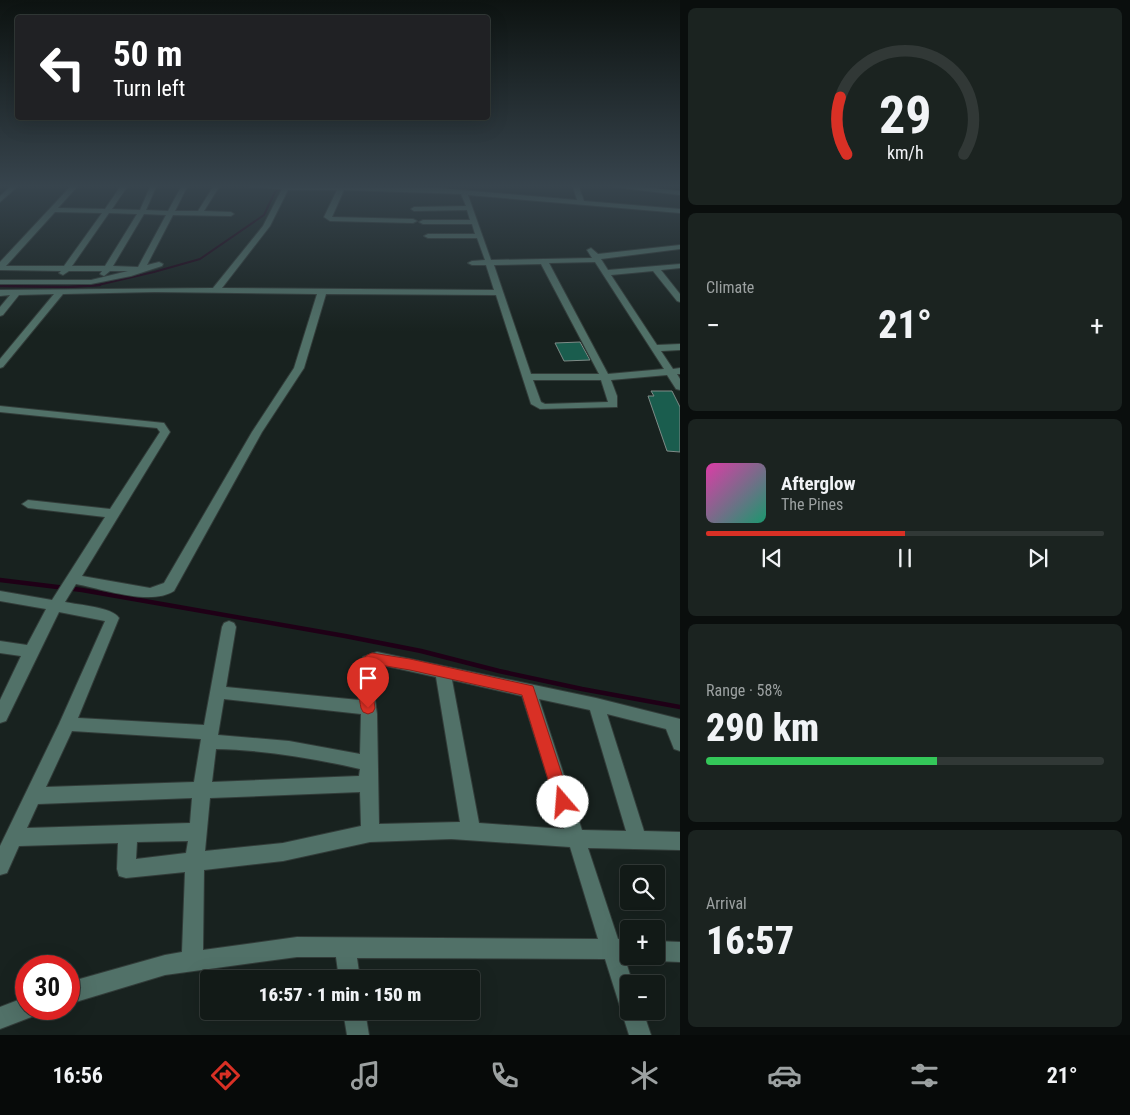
<!DOCTYPE html>
<html lang="en">
<head>
<meta charset="utf-8">
<style>
  body { margin:0; font-family:"Roboto Condensed",sans-serif; background:#1b2320; color:#f1f3f6; height:100vh; display:flex; flex-direction:column; font-size:19px; white-space:nowrap }
  * { box-sizing:border-box; margin:0 }
  p { font-size:16px; color:#9ca1a1 }
  .icon { flex:none; width:28px; height:28px; fill:none; stroke:currentColor; stroke-width:2; stroke-linecap:round; stroke-linejoin:round }
  .map { position:relative; flex:1; overflow:hidden }
  .sheet { display:flex; flex-direction:column; gap:8px; padding:8px; background:#0a0e0d; width:450px }
  .sheet>* { flex:none }
  .top-card { position:absolute; left:15px; top:15px; width:475px; height:105px; border-radius:5px; box-shadow:0 5px 20px #0002,0 0 0 1px #313836; background:#202124; color:#fff; overflow:hidden }
  .tools { position:absolute; left:620px; top:865px; display:grid; gap:10px }
  .tools a { display:grid; place-items:center; width:45px; height:45px; border-radius:5px; background:#121a17; box-shadow:0 5px 20px #0002,0 0 0 1px #313836; font-size:25px }
  .speed { position:absolute; left:15px; top:955px; display:flex; gap:10px; font-size:25px; font-weight:700; text-align:center }
  .speed>* { display:grid; place-content:center; width:65px; height:65px; border-radius:50%; background:#121a17; box-shadow:0 5px 20px #0002,0 0 0 1px #313836; line-height:1 }
  .speed .limit { border:8px solid #d22; background:#fff; color:#111 }
  .pin { position:absolute; display:grid; place-items:center; width:42px; height:42px; color:#fff; margin:-51px -21px; border-radius:50% 50% 50% 0; rotate:-45deg; box-shadow:0 0 5px #0007 }
  .pin .icon { rotate:45deg }
  .me { position:absolute; width:55px; margin:-28px; rotate:342deg; stroke-linejoin:round; filter:drop-shadow(0 0 4px #0008) }
  .turn { display:flex; align-items:center; gap:18px; height:105px; padding:0 15px; font-size:22px }
  .turn .icon { width:65px; height:65px; stroke-width:2.5 }
  .turn b { display:block; font-size:35px; line-height:42px }
  .big { font-size:38px; font-weight:800; line-height:1.1 }
  .sheet .tile { flex:1; display:flex; flex-direction:column; justify-content:center; gap:8px; min-width:0; padding:0 18px; border-radius:8px; background:#1b2320 }
  .sheet .dial { align-items:center; gap:0 }
  .dial svg { height:130px; overflow:visible; fill:none; stroke:#313836; stroke-width:7; stroke-linecap:round; text-anchor:middle }
  .dial text { fill:#f1f3f6; stroke:none }
  .song { display:flex; align-items:center; gap:15px }
  .cover { width:60px; height:60px; border-radius:8px; background:linear-gradient(135deg,hsl(320 70% 55%),hsl(160 70% 35%)) }
  .played { height:5px; border-radius:2px; background:linear-gradient(90deg,#d93025 50%,#313836 50%) }
  .keys { display:flex; justify-content:space-around; direction:ltr }
  .heat { display:flex; justify-content:space-between; align-items:center; font-size:28px; direction:ltr }
  .charge { height:8px; border-radius:4px; background:linear-gradient(90deg,#34c759 58%,#313836 0) }
  .trip { position:absolute; left:200px; top:970px; width:280px; height:50px; border-radius:5px; background:#121a17; box-shadow:0 5px 20px #0002,0 0 0 1px #313836; font-weight:800; line-height:50px; text-align:center }
  .dock { display:flex; height:80px; justify-content:space-around; align-items:center; background:#070a09; color:#9ca1a1 }
  .dock .icon { width:35px; height:35px }
  .dock .selected { color:#d93025 }
  .dock b { font-size:22px; color:#f1f3f6 }
  main { display:flex; flex:1; min-height:0 }
  .map>svg:first-child { display:block }
</style>
</head>
<body>
<main>
<div class="map">
<svg width="680" height="1035" viewBox="0 0 680 1035">
  <rect width="100%" height="100%" fill="#18221f"/>
  <g fill="none" stroke-linecap="round" stroke-linejoin="round">
    <polyline stroke="#1f0016" stroke-width="2" points="86,286 98,285 154,272 200,259 264,215 275,192 281,187"/>
    <polyline stroke="#1f0016" stroke-width="2.5" points="0,286 68,287 100,285"/>
    <polyline stroke="#1f0016" stroke-width="4.5" points="0,580 82,590 345,636 421,651 499,671 582,689 680,707"/>
  </g>
  <g fill="#1a5d4e" stroke="#7e8b87">
    <polygon points="580,342 590,360 564,361 555,343"/>
    <polygon points="651,391 672,391 680,407 680,452 667,451 648,396 654,396"/>
  </g>
  <g fill="none" stroke-linecap="round" stroke-linejoin="round">
    <g stroke="#323c39" stroke-width="2">
      <g id="minor">
        <polygon points="10,187 17,187 0,202 0,196"/>
        <path d="M70,187H77L58,208L105,209L120,187H127L112,209L140,210L150,187H156L146,210L168,211L181,187H187L175,211H198L213,187H219L204,211L231,212L234,214L231,216L173,215L147,265L159,262L163,264L162,266L131,276L91,284H0V280H91L128,271H110L104,276L100,274L102,271H69L63,275L59,273L61,271L0,270V262ZM55,212L102,213L64,266H6ZM109,213L137,214L105,266H72ZM144,214L166,215L138,267L113,266Z"/>
        <path d="M250,187L438,188L577,200L573,187H579L584,201L680,209V213L468,195L491,260L592,258L587,250L591,248L598,254L680,245V249L601,259L608,270L680,264V268L661,270L680,294V302L677,301L653,271L611,275L657,345L680,344V350L661,351L673,369L680,368V374H677L680,379V390L676,389L667,375L611,380L617,396V407L540,409L531,404L496,295L326,294L304,368L262,432L174,591C151,606 102,589 76,584L65,602C78,605 113,607 119,618L78,718L204,725L222,627L224,623L229,621L234,623L236,627L226,687L359,700L355,673L363,657L377,652L596,698L680,719V751L674,749L666,729L607,714L644,831L680,832V850L588,848L618,939H629V956H636L625,959L633,984H629V1011H643L651,1035H629L605,959L357,958L360,979H339L336,957H297L165,975L69,1004V982L165,955L182,952L185,872L126,878L119,876L117,869L118,843L19,846L7,873L0,875V846L59,724L105,621L59,612L6,721L0,723V700L21,656L0,653V641L27,645L46,609L0,601V591L52,600L105,517L28,508L22,504L28,500L110,509L160,432L157,428L0,412V406L164,423L170,432L82,576L150,588L164,583L252,432L294,368L317,294L155,292L63,294L3,367L0,368V359L54,294L19,295L3,315L0,316V307L10,295L0,296V290L213,288L263,226L282,189ZM288,190H337L324,217L330,221L413,223L417,221L413,219L332,217L344,190L461,194L466,206L414,207L411,209L414,211L467,210L470,220H423L419,222L423,224H472L475,234H428L424,236L428,238H477L485,260L472,261L468,263L472,265H486L494,290L222,288L270,226ZM595,262L664,369L608,374L549,263ZM541,264L599,374H531L494,265ZM533,380H601L608,402L545,404L541,402ZM377,664L436,677L460,822L379,824L377,714L371,673L374,665ZM452,680L522,696L564,829L479,823ZM224,699L361,714L360,754L289,741L218,735ZM539,699L590,710L626,831L582,830ZM72,731L201,739L194,782L46,787ZM216,749C265,750 312,758 360,769L359,776L212,782ZM360,792L361,826L283,843L205,851L210,798ZM192,798L190,823L27,828L38,804ZM451,839L570,847L598,939L297,937L203,950L204,870L283,861L370,842ZM188,841L186,853L136,859L137,842Z"/>
        <polygon points="614,187 641,187 680,191 680,195"/>
        <polygon points="656,941 680,942 680,962 656,961 649,958 648,956 656,956"/>
        <polygon points="26,997 26,1009 36,1009 34,1016 0,1029 0,1007"/>
        <polygon points="343,1011 365,1011 369,1035 347,1035"/>
      </g>
    </g>
    <use href="#minor" fill="#517168" fill-rule="evenodd"/>
  </g>
  <linearGradient id="sky" x2="0" y2="1"><stop stop-color="#0d1311"/><stop offset="0.56" stop-color="#37444d"/><stop offset="1" stop-color="#37444d" stop-opacity="0"/></linearGradient>
  <rect width="680" height="332" fill="url(#sky)"/>
  <path fill="#d93025" stroke="#8d1f18" d="M372,653L410,659L533,686L571,802L569,807L563,809L557,807L555,802L522,695L410,670L374,664L370,673L375,708L373,712L368,714L363,712L361,708C358,690 348,661 372,653Z"/>
</svg>
<div class="tools">
<a><svg class="icon" aria-label="search" viewBox="0 0 24 24"><circle cx="10" cy="10" r="6"/><path d="M15 15l6 6"/></svg></a>
<a>+</a>
<a>−</a>
</div>
<div class="speed"><div class="limit">30</div></div>
<div class="pin" style="left:368px;top:708px;background:#d93025"><svg class="icon" aria-label="arrive" viewBox="0 0 24 24"><path d="M6 21V4h12l-3 4 3 4H6"/></svg></div>
<svg class="me" style="left:563px;top:802px" viewBox="-20 -20 40 40"><circle r="19" fill="#fff"/><path d="M0-13L10 11 0 6-10 11z" fill="#d93025"/></svg>
<div class="trip">16:57 · 1 min · 150 m</div>
<div class="top-card">
<div class="turn"><svg class="icon" aria-label="left" viewBox="0 0 24 24"><path d="M17 20v-9H6M10 6l-5 5 5 5"/></svg><div><b>50 m</b>Turn left</div></div>
</div>
</div>
<section class="sheet">
<div class="tile dial"><svg viewBox="0 0 100 80">
<path d="M14 69A42 42 0 1 1 86 69"/>
<path d="M14 69A42 42 0 0 1 10 34" stroke="#d93025"/>
<text x="50" y="56" font-size="32" font-weight="700">29</text>
<text x="50" y="72" font-size="11">km/h</text>
</svg></div>
<div class="tile"><p>Climate</p>
<div class="heat"><a>−</a><b class="big">21°</b><a>+</a></div>
</div>
<div class="tile">
<div class="song"><i class="cover"></i><div><b>Afterglow</b><p>The Pines</p></div></div>
<div class="played"></div>
<div class="keys"><svg class="icon" aria-label="previous" viewBox="0 0 24 24"><path d="M18 5L8 12l10 7zM5 5v14"/></svg><svg class="icon" aria-label="pause" viewBox="0 0 24 24"><path d="M8 5v14M16 5v14"/></svg><svg class="icon" aria-label="next" viewBox="0 0 24 24"><path d="M6 5l10 7-10 7zM19 5v14"/></svg></div>
</div>
<div class="tile"><p>Range · 58%</p><b class="big">290 km</b><div class="charge"></div></div>
<div class="tile"><p>Arrival</p><b class="big">16:57</b></div>
</section>
</main>
<nav class="dock">
<b>16:56</b>
<svg class="icon selected" aria-label="directions" viewBox="0 0 24 24"><path d="M12 3l9 9-9 9-9-9zM9 14v-3h6M13 9l2 2-2 2"/></svg>
<svg class="icon" aria-label="music" viewBox="0 0 24 24"><path d="M9 18V5l10-2v13"/><circle cx="6" cy="18" r="3"/><circle cx="16" cy="16" r="3"/></svg>
<svg class="icon" aria-label="phone" viewBox="0 0 24 24"><path d="M5 4h4l2 5-3 2q2 4 5 5l2-3 5 2v4C11 20 4 13 5 4z"/></svg>
<svg class="icon" aria-label="climate" viewBox="0 0 24 24"><path d="M12 3v18M4 7l16 10M4 17L20 7"/></svg>
<svg class="icon" aria-label="car" viewBox="0 0 24 24"><path d="M5 17H2v-5l4-1 3-4h7l3 4 3 1v5h-3M9 17h6M6 11h13"/><circle cx="7" cy="17" r="2"/><circle cx="17" cy="17" r="2"/></svg>
<svg class="icon" aria-label="filters" viewBox="0 0 24 24"><path d="M4 7h16M4 17h16"/><circle cx="9" cy="7" r="2"/><circle cx="15" cy="17" r="2"/></svg>
<b>21°</b>
</nav>
</body>
</html>
